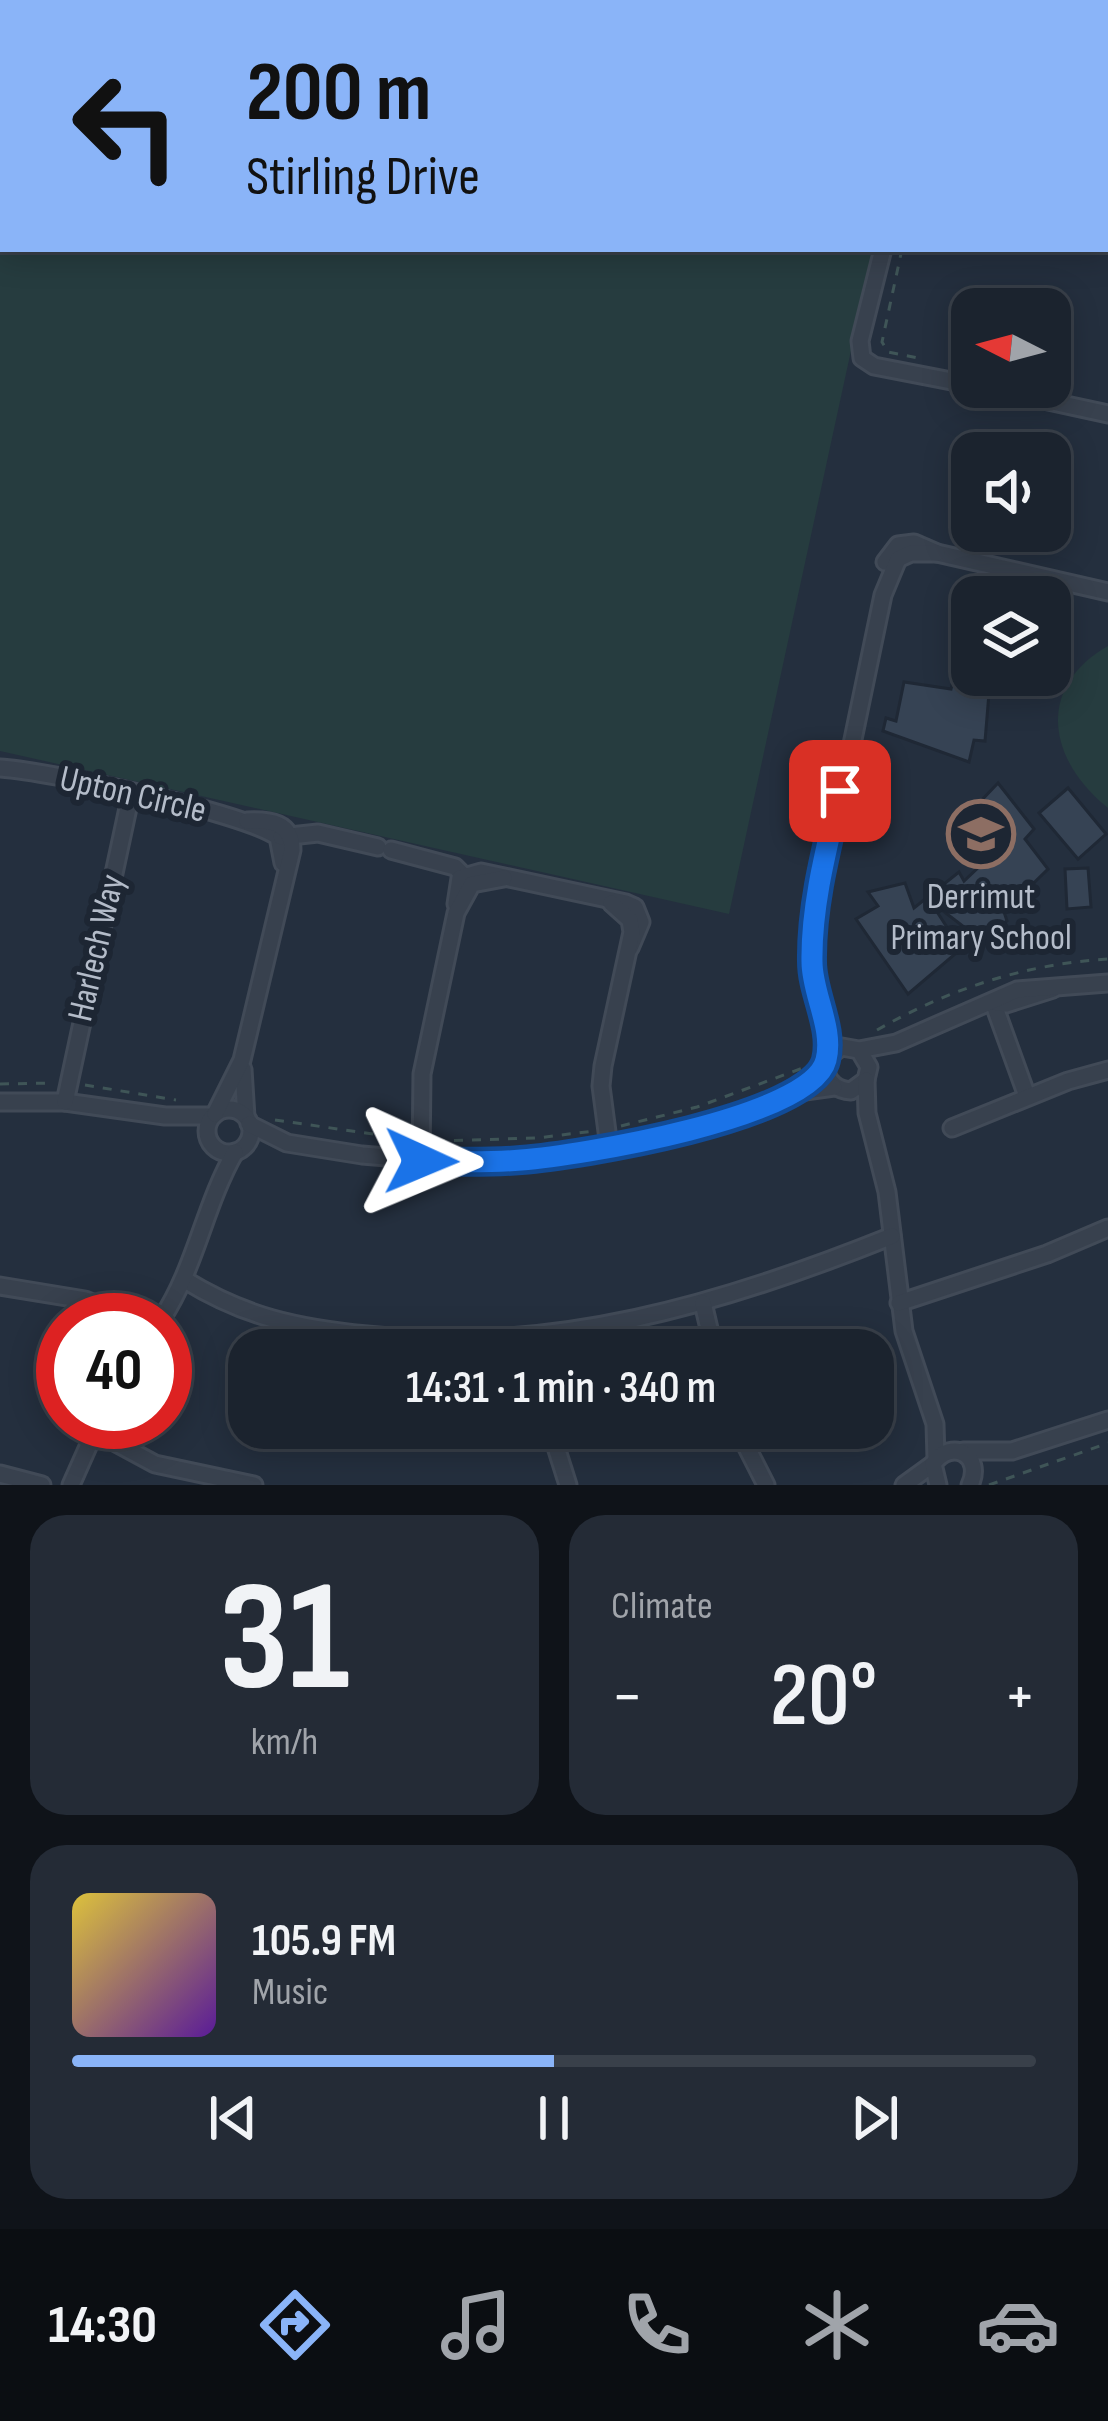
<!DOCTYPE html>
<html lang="en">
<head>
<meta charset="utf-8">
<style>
  body { margin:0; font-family:"Sofia Sans Condensed",sans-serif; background:#242b36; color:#f1f3f6; height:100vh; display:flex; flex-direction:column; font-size:45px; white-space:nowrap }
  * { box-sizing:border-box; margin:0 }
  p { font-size:39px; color:#a0a4aa }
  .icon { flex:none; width:66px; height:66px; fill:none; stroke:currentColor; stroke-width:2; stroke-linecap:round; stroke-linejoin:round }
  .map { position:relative; height:1485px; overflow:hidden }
  .side { display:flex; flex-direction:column; gap:30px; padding:30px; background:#0f1319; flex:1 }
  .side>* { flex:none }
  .guide { position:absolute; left:0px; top:0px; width:1110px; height:252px; box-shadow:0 6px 30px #0003,0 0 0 3px #39404a; background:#8ab4f8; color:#111; overflow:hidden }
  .needle { width:78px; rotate:276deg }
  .buttons { position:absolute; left:951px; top:288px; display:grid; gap:24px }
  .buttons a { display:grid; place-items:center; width:120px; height:120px; border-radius:24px; background:#1b232e; box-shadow:0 6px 30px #0003,0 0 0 3px #39404a; font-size:60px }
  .speed { position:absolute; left:36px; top:1293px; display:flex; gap:24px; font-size:60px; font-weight:700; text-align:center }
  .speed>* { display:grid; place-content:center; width:156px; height:156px; border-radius:50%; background:#1b232e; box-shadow:0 6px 30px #0003,0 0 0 3px #39404a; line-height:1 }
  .speed .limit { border:18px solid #d22; background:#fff; color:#111 }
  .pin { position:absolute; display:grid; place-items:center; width:102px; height:102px; color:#fff; margin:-51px; border-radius:24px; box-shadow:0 6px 18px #0006 }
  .me { position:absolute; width:132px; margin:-66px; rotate:91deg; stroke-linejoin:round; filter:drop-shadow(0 0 9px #0008) }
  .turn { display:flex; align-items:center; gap:42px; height:252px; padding:0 48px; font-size:54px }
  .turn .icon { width:156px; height:156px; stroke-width:2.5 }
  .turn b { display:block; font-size:84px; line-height:102px }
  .big { font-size:90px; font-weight:600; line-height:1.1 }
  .side .tile { flex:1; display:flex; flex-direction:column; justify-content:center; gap:18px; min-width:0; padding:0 42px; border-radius:36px; background:#242b36 }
  .side .dial { align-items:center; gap:0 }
  .dial b { font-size:156px; line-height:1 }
  .song { display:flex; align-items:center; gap:36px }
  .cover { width:144px; height:144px; border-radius:18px; background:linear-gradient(135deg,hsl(50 70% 55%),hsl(270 70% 35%)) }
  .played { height:12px; border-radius:6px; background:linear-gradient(90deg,#8ab4f8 50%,#39404a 50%) }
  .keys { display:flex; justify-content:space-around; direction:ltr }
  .heat { display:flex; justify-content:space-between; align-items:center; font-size:66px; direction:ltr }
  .side .tiles { flex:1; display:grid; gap:30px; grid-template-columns:1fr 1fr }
  .tile:last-child { grid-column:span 2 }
  .trip { position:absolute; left:228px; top:1329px; width:666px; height:120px; border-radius:36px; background:#1b232e; box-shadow:0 6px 30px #0003,0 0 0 3px #39404a; font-weight:600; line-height:120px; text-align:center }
  .dock { display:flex; height:192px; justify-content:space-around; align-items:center; background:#0b0e12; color:#a0a4aa }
  .dock .icon { width:84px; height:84px }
  .dock .selected { color:#8ab4f8 }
  .dock b { font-size:54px; color:#f1f3f6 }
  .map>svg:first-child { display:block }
</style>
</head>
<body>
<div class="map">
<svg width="1108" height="1485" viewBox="0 0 1108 1485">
  <rect width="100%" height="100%" fill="#242f3e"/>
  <g fill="#263c3f">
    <polygon points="0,0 927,0 3,3 3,249 873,249 729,914 0,751"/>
    <path d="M1108,646V808C1049,761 1034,688 1108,646Z"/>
  </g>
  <g fill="#364354" stroke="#1f2835" stroke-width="3">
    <polygon points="953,681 978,683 978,692 989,693 985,741 974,740 969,762 883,731 886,718 896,721 904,682 951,689"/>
    <polygon points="998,783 1034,829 1025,839 1048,869 1004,912 1007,921 981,940 930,901 961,949 908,994 856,919 878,906 868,892 905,883 914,908 959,872 964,881 983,863 959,824"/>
    <polygon points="1068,788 1106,834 1078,859 1039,813"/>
    <polygon points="1088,868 1091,907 1067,909 1065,869"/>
  </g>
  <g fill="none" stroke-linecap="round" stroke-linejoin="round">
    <g stroke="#414a57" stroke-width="21">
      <g id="minor">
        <polyline points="1010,3 1011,0"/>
        <polyline points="1107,58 1108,58"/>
        <polyline points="1107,236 1108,236"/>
        <polyline points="883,249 860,341 862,358 874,366 972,385"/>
        <polyline points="983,387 1108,414"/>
        <polyline points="885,562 898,545 914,543 937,553 1108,592"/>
        <path d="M0,768C48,771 243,812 278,837L283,863"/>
        <polyline points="281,837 318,833 378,847"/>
        <polyline points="391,850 455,867 470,882"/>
        <polyline points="456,904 460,878 481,872 626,903 635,907 641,922 630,948"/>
        <polyline points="993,1002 1027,1096"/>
        <polyline points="993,1002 1006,1004 1053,989"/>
        <path d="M859,1050L869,1067L866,1080L851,1091C823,1089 817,1060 842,1047L859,1050L896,1043L1017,990L1108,983"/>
        <polyline points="826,1060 824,1020 812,982 813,932 883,595 898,559 911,553 937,553"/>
        <polyline points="243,1069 246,1117"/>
        <polyline points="866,1080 867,1113 887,1192 904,1331 935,1424 936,1458"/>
        <polyline points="0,1102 65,1102 165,1116 213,1116"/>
        <polyline points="65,1102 131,794"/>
        <circle cx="229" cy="1131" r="22"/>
        <path d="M215,1114L242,1060L292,850C292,822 270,820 247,821"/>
        <polyline points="249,1124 287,1143 362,1155 460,1163 520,1161 689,1131 798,1092 834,1087"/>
        <polyline points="952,1128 1068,1081 1108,1070"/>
        <polyline points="609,1147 601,1086 603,1066 632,932 630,920 611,903"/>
        <polyline points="421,1161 422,1074 456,913 472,884 504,878"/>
        <path d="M185,1280C245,1317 297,1328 367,1335C551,1355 723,1304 892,1236"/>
        <polyline points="0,1286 85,1300 134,1320"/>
        <polyline points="703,1303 714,1350"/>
        <polyline points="899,1303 1047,1254 1108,1228"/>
        <path d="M161,1320C196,1267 204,1206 235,1152"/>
        <polyline points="550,1428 568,1485"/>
        <polyline points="737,1428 766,1485"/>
        <polyline points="94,1431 155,1464 254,1485"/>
        <polyline points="963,1451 1012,1451 1108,1420"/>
        <polyline points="0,1474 42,1485"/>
        <polyline points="71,1485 99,1422"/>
        <polyline points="904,1485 933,1464"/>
        <path d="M938,1485L933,1464C952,1437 984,1456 970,1485"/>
      </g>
    </g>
    <g stroke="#3f5557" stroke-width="3" stroke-dasharray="9 9" stroke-linecap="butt">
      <polyline points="902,249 882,342 888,352 923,359"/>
      <path d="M877,1030C949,989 1025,964 1108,959"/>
      <polyline points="0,1084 52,1083"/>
      <polyline points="85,1085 176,1100"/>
      <polyline points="275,1120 408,1139"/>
      <polyline points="621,1126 697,1107 811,1065"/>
      <polyline points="436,1141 537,1138 594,1131"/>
      <polyline points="989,1485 1108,1443"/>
    </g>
    <use href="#minor" stroke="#38414e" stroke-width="15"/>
  </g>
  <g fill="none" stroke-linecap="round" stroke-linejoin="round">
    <g stroke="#114b97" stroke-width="30">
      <path id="route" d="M421,1161C454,1162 488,1163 521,1160C576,1156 812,1118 826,1060C834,1028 812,994 812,962C811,905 827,846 840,791"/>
    </g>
    <use href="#route" stroke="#1a73e8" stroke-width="21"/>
  </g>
  <defs>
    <g id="school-ring" transform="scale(3.45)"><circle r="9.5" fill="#1d2633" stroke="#8d6e63" stroke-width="1.5"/><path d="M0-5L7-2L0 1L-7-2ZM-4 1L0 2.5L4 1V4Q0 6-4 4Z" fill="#8d6e63"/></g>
  </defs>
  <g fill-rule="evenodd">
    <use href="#school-ring" x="981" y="834"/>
  </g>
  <g text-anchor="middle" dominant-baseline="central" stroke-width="12" stroke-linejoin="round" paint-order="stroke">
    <g font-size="36" fill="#b4bcc9" stroke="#1d2633">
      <text transform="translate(133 795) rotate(13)">Upton Circle</text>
      <text transform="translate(97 948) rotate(-77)">Harlech Way</text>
    </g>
    <g font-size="36" fill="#b4bcc9" stroke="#1d2633">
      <text x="981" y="897">Derrimut<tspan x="981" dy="41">Primary School</tspan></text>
    </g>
  </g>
</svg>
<div class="buttons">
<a><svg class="needle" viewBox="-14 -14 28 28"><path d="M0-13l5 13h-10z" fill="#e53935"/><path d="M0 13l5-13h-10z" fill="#a0a4aa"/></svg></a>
<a><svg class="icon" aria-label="sound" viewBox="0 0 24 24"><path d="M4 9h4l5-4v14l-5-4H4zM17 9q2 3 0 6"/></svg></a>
<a><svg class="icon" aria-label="layers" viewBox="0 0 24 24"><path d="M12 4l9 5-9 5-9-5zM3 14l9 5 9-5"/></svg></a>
</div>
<div class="speed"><div class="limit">40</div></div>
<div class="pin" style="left:840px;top:791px;background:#d93025"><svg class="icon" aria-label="arrive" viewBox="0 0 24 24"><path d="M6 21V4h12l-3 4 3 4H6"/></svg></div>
<svg class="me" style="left:421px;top:1161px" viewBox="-20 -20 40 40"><path d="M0-17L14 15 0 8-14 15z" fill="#1a73e8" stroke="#fff" stroke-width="4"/></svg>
<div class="trip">14:31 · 1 min · 340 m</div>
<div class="guide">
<div class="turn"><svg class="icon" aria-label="left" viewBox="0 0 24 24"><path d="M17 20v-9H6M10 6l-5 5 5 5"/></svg><div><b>200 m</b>Stirling Drive</div></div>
</div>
</div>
<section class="side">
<div class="tiles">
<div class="tile dial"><b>31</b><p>km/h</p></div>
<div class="tile"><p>Climate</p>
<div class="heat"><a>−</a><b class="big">20°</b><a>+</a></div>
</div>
<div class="tile">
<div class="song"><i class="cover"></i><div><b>105.9 FM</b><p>Music</p></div></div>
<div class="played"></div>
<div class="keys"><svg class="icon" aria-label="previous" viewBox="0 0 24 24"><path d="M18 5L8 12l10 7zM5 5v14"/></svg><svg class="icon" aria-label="pause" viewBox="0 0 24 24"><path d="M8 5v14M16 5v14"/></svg><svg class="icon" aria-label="next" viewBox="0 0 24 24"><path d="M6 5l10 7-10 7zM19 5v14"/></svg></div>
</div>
</div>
</section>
<nav class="dock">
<b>14:30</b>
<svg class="icon selected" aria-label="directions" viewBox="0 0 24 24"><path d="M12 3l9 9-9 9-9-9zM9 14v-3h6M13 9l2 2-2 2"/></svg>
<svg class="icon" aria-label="music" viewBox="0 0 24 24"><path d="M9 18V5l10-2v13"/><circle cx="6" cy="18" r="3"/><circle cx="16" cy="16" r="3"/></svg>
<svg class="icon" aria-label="phone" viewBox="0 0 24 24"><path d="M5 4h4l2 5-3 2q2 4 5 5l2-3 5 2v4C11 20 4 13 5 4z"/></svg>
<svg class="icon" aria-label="climate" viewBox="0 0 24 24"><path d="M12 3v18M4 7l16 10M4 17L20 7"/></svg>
<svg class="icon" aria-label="car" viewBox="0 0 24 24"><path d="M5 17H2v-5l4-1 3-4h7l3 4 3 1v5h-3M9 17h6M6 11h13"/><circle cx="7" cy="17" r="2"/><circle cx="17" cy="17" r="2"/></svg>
</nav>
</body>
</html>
